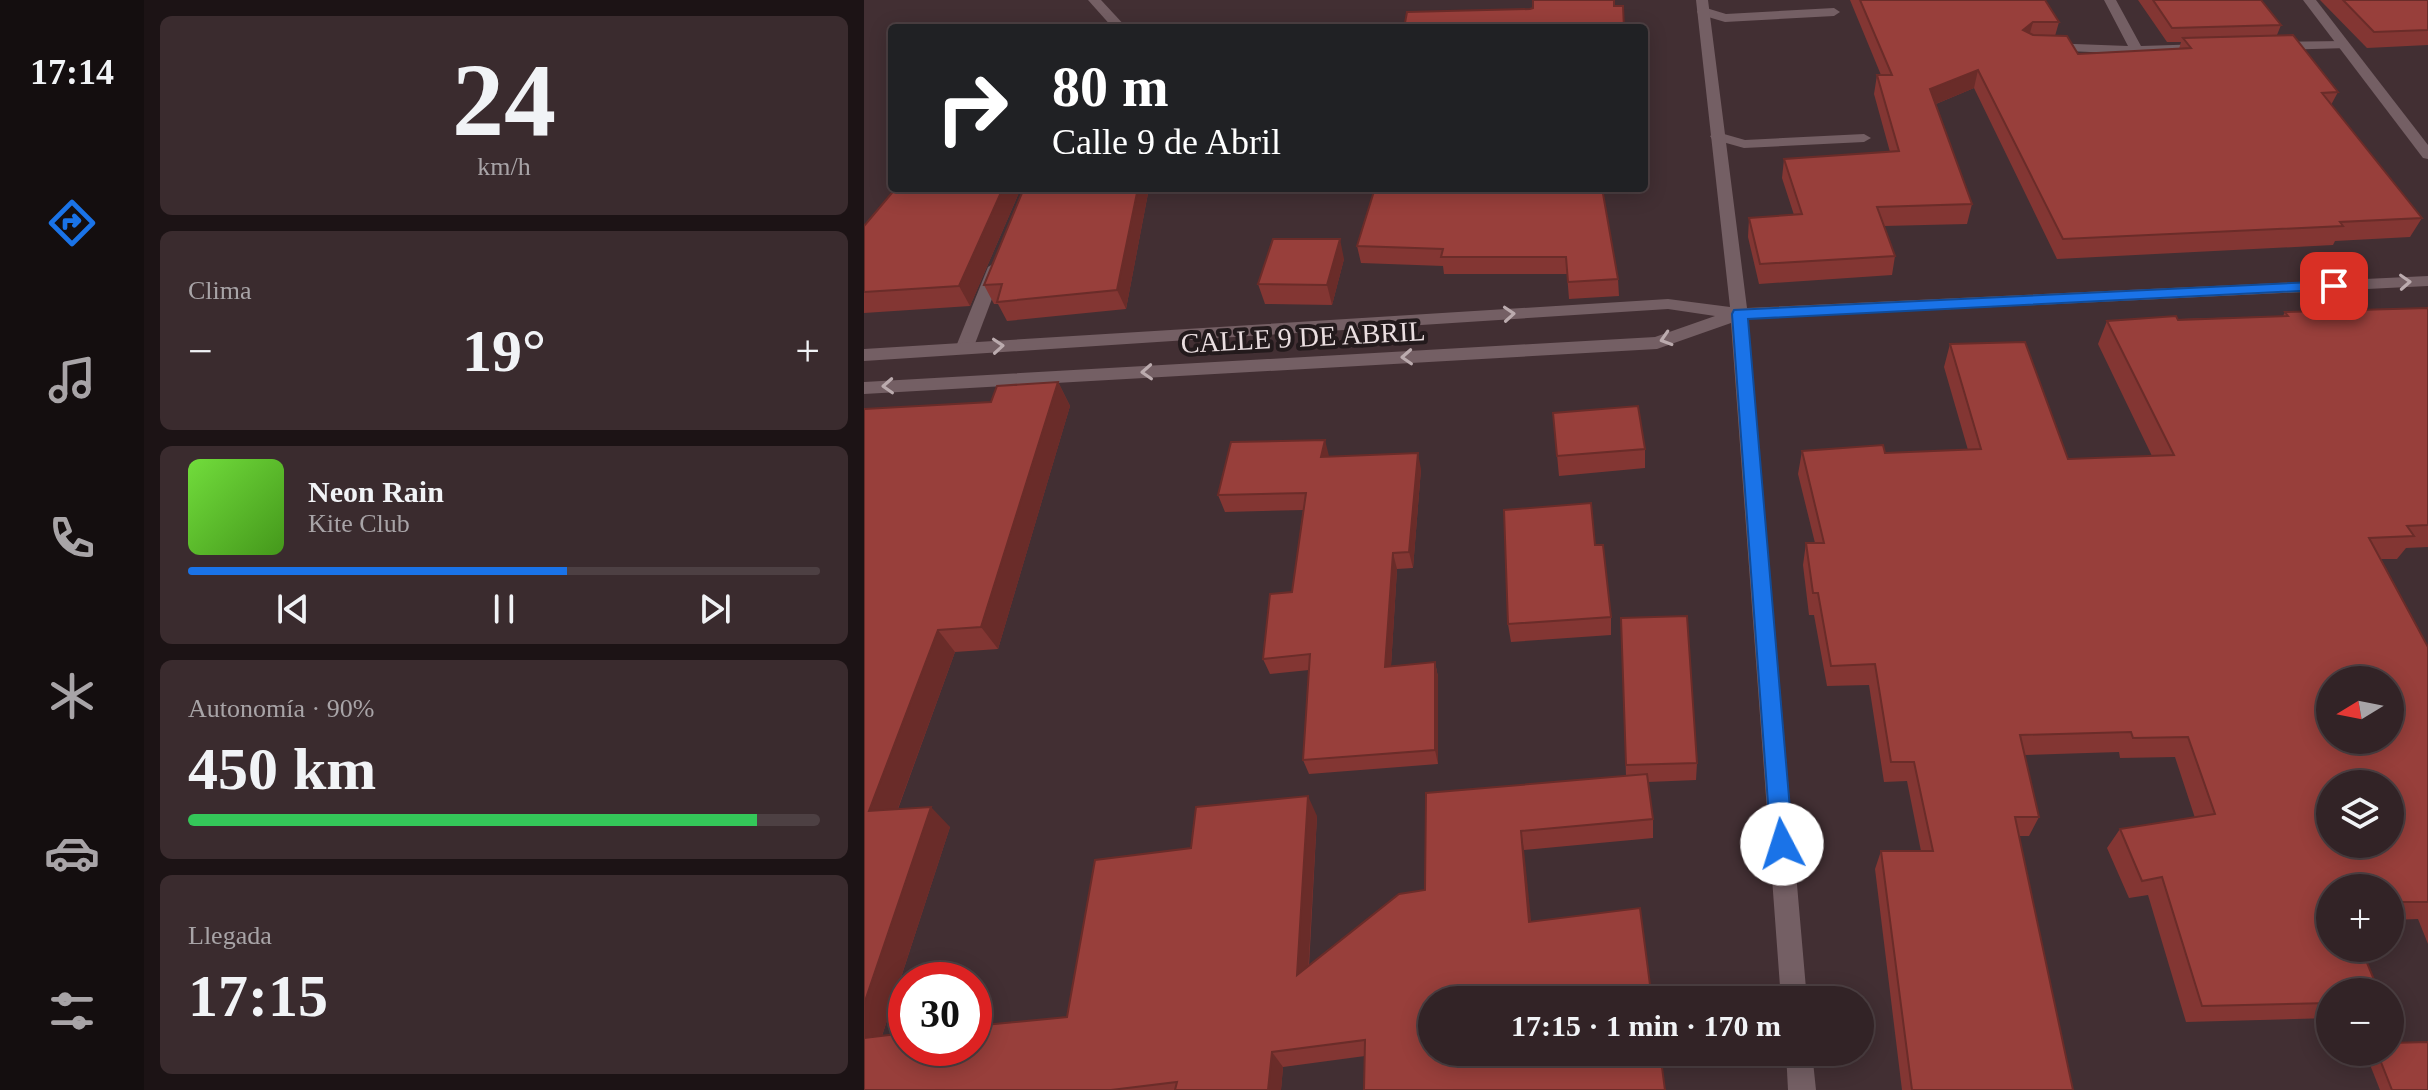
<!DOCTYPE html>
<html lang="es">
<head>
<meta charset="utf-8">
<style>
  body { margin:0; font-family:Georgia,serif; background:#3a2b2e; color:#f1f3f6; height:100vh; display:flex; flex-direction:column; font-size:30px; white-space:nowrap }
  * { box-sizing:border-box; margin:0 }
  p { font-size:26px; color:#a8a4a7 }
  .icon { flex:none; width:44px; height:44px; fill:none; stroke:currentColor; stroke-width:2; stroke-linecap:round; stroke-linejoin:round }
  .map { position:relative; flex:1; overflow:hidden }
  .drawer { display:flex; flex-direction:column; gap:16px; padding:16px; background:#1c1315; width:720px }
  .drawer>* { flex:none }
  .hud { position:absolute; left:24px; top:24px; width:760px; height:168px; border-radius:8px; box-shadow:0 4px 20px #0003,0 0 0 2px #4d4043; background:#202124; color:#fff; overflow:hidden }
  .needle { width:52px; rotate:260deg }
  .tools { position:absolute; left:1452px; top:666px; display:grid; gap:16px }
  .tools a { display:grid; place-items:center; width:88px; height:88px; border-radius:50%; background:#322326; box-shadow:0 4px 20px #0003,0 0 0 2px #4d4043; font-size:40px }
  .speed { position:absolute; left:24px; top:962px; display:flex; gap:16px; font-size:40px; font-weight:700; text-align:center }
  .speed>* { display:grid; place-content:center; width:104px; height:104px; border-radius:50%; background:#322326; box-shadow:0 4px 20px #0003,0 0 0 2px #4d4043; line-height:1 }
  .speed .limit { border:12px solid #d22; background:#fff; color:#111 }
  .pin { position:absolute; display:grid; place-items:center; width:68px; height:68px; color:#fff; margin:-34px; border-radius:16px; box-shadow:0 4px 12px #0006 }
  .me { position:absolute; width:88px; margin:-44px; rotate:355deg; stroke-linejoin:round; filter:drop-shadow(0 0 6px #0008) }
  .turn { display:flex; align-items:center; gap:28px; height:168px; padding:0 32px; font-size:36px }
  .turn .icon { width:104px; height:104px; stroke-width:2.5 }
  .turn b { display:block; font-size:56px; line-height:68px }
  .big { font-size:60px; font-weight:600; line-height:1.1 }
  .drawer .tile { flex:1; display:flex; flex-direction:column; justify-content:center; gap:12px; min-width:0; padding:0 28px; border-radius:12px; background:#3a2b2e }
  .drawer .dial { align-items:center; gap:0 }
  .dial b { font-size:104px; line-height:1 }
  .song { display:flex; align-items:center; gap:24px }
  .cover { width:96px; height:96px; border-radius:12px; background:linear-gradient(135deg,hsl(100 70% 55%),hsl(100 70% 35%)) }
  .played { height:8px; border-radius:4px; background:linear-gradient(90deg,#1a73e8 60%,#4d4043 60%) }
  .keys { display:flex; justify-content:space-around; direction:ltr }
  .heat { display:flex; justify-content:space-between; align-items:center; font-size:44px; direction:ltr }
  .charge { height:12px; border-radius:6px; background:linear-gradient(90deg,#34c759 90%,#4d4043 0) }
  .trip { position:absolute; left:554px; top:986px; width:456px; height:80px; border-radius:40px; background:#322326; box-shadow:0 4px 20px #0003,0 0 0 2px #4d4043; font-weight:600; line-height:80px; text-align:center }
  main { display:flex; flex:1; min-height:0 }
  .dock { display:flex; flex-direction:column; width:144px; justify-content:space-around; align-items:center; background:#140e0f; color:#a8a4a7 }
  .dock .icon { width:56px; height:56px }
  .dock .active { color:#1a73e8 }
  .dock b { font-size:36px; color:#f1f3f6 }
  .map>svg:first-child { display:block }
</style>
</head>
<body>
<main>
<nav class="dock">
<b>17:14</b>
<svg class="icon active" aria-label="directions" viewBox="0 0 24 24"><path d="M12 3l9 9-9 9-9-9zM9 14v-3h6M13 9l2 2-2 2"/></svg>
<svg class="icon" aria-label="music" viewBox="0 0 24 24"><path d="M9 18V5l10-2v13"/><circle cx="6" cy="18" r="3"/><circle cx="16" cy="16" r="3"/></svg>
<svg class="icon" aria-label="phone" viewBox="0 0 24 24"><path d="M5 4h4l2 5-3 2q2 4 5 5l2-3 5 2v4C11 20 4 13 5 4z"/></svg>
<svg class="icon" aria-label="climate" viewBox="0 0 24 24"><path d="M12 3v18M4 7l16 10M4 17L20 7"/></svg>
<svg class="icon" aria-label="car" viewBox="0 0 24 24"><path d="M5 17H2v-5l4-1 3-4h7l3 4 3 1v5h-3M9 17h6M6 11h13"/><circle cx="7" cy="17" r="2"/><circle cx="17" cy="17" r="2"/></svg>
<svg class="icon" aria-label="filters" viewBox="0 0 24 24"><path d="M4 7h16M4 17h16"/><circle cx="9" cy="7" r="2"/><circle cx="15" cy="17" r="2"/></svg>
</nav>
<section class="drawer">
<div class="tile dial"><b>24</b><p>km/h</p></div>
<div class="tile"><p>Clima</p>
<div class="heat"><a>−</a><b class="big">19°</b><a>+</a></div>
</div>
<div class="tile">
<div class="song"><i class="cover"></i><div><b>Neon Rain</b><p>Kite Club</p></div></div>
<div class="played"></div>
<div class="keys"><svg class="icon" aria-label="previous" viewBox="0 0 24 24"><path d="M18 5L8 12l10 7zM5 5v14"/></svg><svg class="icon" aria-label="pause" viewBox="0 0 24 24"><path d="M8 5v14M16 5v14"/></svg><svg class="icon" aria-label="next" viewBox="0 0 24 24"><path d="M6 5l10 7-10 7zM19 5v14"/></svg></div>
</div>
<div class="tile"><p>Autonomía · 90%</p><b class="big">450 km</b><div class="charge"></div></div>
<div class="tile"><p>Llegada</p><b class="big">17:15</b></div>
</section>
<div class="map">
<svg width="1564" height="1090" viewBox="0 0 1564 1090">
  <rect width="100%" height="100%" fill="#422f33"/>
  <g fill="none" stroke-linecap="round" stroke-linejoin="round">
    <g fill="#745f64" fill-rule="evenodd">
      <polygon points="224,0 237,0 263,28 249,28"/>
      <polygon points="1240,0 1252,0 1277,46 1341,44 1348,48 1341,52 1273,54 1179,50 1179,44 1184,43 1264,46"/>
      <polygon points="839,7 862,14 970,8 976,12 970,16 861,22 834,14 833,11"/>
      <polygon points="1479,41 1484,42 1484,48 1413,50 1406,46 1413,42"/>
      <polygon points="853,132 881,140 1000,134 1007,138 1000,142 880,148 848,139 846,136"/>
      <polygon points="132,262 140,267 109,349 106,353 94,353 91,349 124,267"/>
    </g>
    <g fill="#745f64" fill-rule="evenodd">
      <polygon points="832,0 844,0 883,308 1564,276 1564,286 884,319 943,1000 917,1000 867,323 793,349 0,394 0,382 791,337 851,316 804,309 0,361 0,349 804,299 866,307"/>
      <polygon points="1439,0 1452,0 1564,145 1564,159 1559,158"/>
      <polygon points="922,1052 948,1052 952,1090 924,1090"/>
    </g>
  </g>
  <g fill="#833633">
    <polygon points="986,0 1181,0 1195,22 1191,36 1214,54 1315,49 1317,42 1303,42 1274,0 1397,0 1417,25 1413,35 1474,92 1467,105 1558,218 1546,237 1471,241 1469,245 1193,259 1110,88 1072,104 1108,204 1103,224 1020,226 1031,256 1028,275 895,284 884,237 885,218 930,215 918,178 920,159 1026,152 1010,94 1013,75 1017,75"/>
    <polygon points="1456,0 1564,0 1564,45 1503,48"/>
    <polygon points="157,188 106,306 0,313 0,226"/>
    <polygon points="160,188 285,188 262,309 143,321 134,304 130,304 120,285"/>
    <polygon points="738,188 754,279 755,296 705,299 703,274 580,274 579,266 497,263 493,246"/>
    <polygon points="480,259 468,305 401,304 394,284"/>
    <polygon points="1564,308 1564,547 1542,548 1533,559 1517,559 1564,647 1564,944 1554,919 1526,920 1526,888 1466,888 1466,1018 1322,1022 1284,895 1265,898 1243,848 1256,829 1331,818 1311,757 1256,758 1255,752 1160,755 1175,817 1165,836 1155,836 1209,1090 1038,1090 1011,869 1017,851 1057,851 1043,781 1020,782 1005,685 963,686 950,615 945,615 939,565 942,543 951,543 934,474 938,451 1021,453 1104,450 1080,367 1086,344 1204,459 1288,456 1234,344 1243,321 1419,316 1421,312"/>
    <polygon points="194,382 206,406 134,649 91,652 34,809 86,827 18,1036 203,1017 327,848 453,816 445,966 561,890 562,793 762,776 757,618 833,763 832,780 784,782 789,819 789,838 660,850 501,1056 419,1067 417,1090 0,1090 0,409 127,402"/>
    <polygon points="689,413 781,449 781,468 695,476"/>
    <polygon points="465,457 557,469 549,568 533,569 527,666 571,662 574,677 574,764 445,774 439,760 445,670 406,674 399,659 428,592 439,510 361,512 354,495"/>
    <polygon points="731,545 747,617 747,635 647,642 644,624"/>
    <polygon points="1501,1052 1526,1052 1564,1090 1516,1090"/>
  </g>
  <g fill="#6a2c29">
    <polygon points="1169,22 1164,40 1159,30"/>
    <polygon points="1114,70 1110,88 1062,108 1066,89"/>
    <polygon points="139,188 157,188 106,306 95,286"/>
    <polygon points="274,188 285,188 262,309 253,290"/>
    <polygon points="476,239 480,259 468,305 463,285"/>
    <polygon points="194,382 206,406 134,649 117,627"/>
    <polygon points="461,440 465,456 457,457"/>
    <polygon points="554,453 557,469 549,568 545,552"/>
    <polygon points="529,553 533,569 526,682 521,667"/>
    <polygon points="74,630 91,652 26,830 5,811"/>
    <polygon points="571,662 574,677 574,764 571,750"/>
    <polygon points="444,796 453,816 443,991 433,975"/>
    <polygon points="67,807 86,827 12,1054 0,1046 0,1004"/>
    <polygon points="657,831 660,850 669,939 665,922"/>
    <polygon points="408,1052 419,1067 417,1090 404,1090"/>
  </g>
  <g fill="#983f3b" stroke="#6a2c29" stroke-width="2" fill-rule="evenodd">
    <polygon points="669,0 750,0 750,6 759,6 760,28 540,28 543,12 666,9 669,8"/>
    <polygon points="996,0 1181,0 1195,22 1169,22 1159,30 1169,35 1203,36 1214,54 1327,48 1319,38 1429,35 1474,92 1458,93 1558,218 1476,222 1479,226 1199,239 1114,70 1066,89 1108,204 1013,207 1031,256 896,264 885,218 938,214 920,159 1035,151 1013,75 1028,75"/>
    <polygon points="1289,0 1397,0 1417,25 1308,28"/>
    <polygon points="1479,0 1564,0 1564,30 1510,32"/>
    <polygon points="32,188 139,188 95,286 0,292 0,226"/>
    <polygon points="160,188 274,188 253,290 133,302 138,284 120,285"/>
    <polygon points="511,188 738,188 754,279 704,282 702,257 577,257 579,249 493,246"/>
    <polygon points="409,239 476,239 463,285 394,284"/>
    <path d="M1564,308V525L1543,526L1550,536L1505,538L1564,647V902H1526V888H1466V948H1497L1515,992H1466V1003L1338,1006L1298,877L1278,881L1256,829L1351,814L1324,737L1269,738L1267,732L1156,735L1175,817H1151L1209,1090H1048L1017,851H1069L1050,762H1027L1011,664L967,666L954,593H949L942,543H960L938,451L1019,445L1021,453L1117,449L1086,344L1161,342L1204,459L1310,455L1243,321L1312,316L1314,320L1424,316L1421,312ZM1466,680H1526V740H1466ZM1466,784H1526V844H1466Z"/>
    <polygon points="194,382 117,627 74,630 5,811 67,807 0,1004 0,409 127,402 133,386"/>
    <polygon points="774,406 781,449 693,456 689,413"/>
    <polygon points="461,440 457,457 554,453 545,552 529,553 521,667 571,662 571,750 439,760 446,654 399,659 406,594 428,592 442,493 354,495 367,442"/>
    <polygon points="727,503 731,545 739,545 747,617 644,624 640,510"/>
    <polygon points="823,616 833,763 762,765 757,618"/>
    <polygon points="783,774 789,819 657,831 665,922 776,908 788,1000 568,1000 568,1052 796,1052 801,1090 500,1090 501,1040 408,1052 404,1090 311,1090 313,1082 247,1090 0,1090 0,1038 42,1033 42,1048 110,1048 110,1026 203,1017 231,860 327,848 332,807 444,796 433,975 535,894 561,890 562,793"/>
    <polygon points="1564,1042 1564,1090 1528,1090 1513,1052 1526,1052 1526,1043"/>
  </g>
  <defs><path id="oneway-chevron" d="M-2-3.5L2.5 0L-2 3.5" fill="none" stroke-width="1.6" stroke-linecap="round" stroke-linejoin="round" transform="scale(2)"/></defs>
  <g stroke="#bbabae">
    <use href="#oneway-chevron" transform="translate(1541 282) rotate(-3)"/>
    <use href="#oneway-chevron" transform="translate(645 314) rotate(-4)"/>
    <use href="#oneway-chevron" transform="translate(802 339) rotate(163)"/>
    <use href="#oneway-chevron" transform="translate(134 346) rotate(-4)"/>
    <use href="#oneway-chevron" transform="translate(543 357) rotate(177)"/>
    <use href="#oneway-chevron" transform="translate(283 372) rotate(177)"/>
    <use href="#oneway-chevron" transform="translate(24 386) rotate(177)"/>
  </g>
  <polygon fill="#1a73e8" stroke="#114b97" stroke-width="2" points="1470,281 1478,286 1475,289 884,319 929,844 926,851 918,854 910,851 907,844 868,314 870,310"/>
  <g text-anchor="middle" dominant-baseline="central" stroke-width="8" stroke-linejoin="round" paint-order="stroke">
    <g font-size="28" fill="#eadee0" stroke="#231a1c">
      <text transform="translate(439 337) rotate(-3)">CALLE 9 DE ABRIL</text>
    </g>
  </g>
</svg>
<div class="tools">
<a><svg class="needle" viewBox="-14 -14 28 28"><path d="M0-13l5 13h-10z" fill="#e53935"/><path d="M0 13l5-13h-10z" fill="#a8a4a7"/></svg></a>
<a><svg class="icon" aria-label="layers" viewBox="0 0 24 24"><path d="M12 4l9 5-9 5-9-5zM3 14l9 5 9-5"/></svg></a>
<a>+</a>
<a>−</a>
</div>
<div class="speed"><div class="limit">30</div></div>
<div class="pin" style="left:1470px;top:286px;background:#d93025"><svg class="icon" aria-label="arrive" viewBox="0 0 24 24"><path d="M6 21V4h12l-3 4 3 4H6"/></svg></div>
<svg class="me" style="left:918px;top:844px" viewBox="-20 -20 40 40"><circle r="19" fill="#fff"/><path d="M0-13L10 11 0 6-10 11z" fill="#1a73e8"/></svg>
<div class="trip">17:15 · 1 min · 170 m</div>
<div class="hud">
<div class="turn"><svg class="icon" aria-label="right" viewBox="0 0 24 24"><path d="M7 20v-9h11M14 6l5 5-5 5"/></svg><div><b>80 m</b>Calle 9 de Abril</div></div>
</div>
</div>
</main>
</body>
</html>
